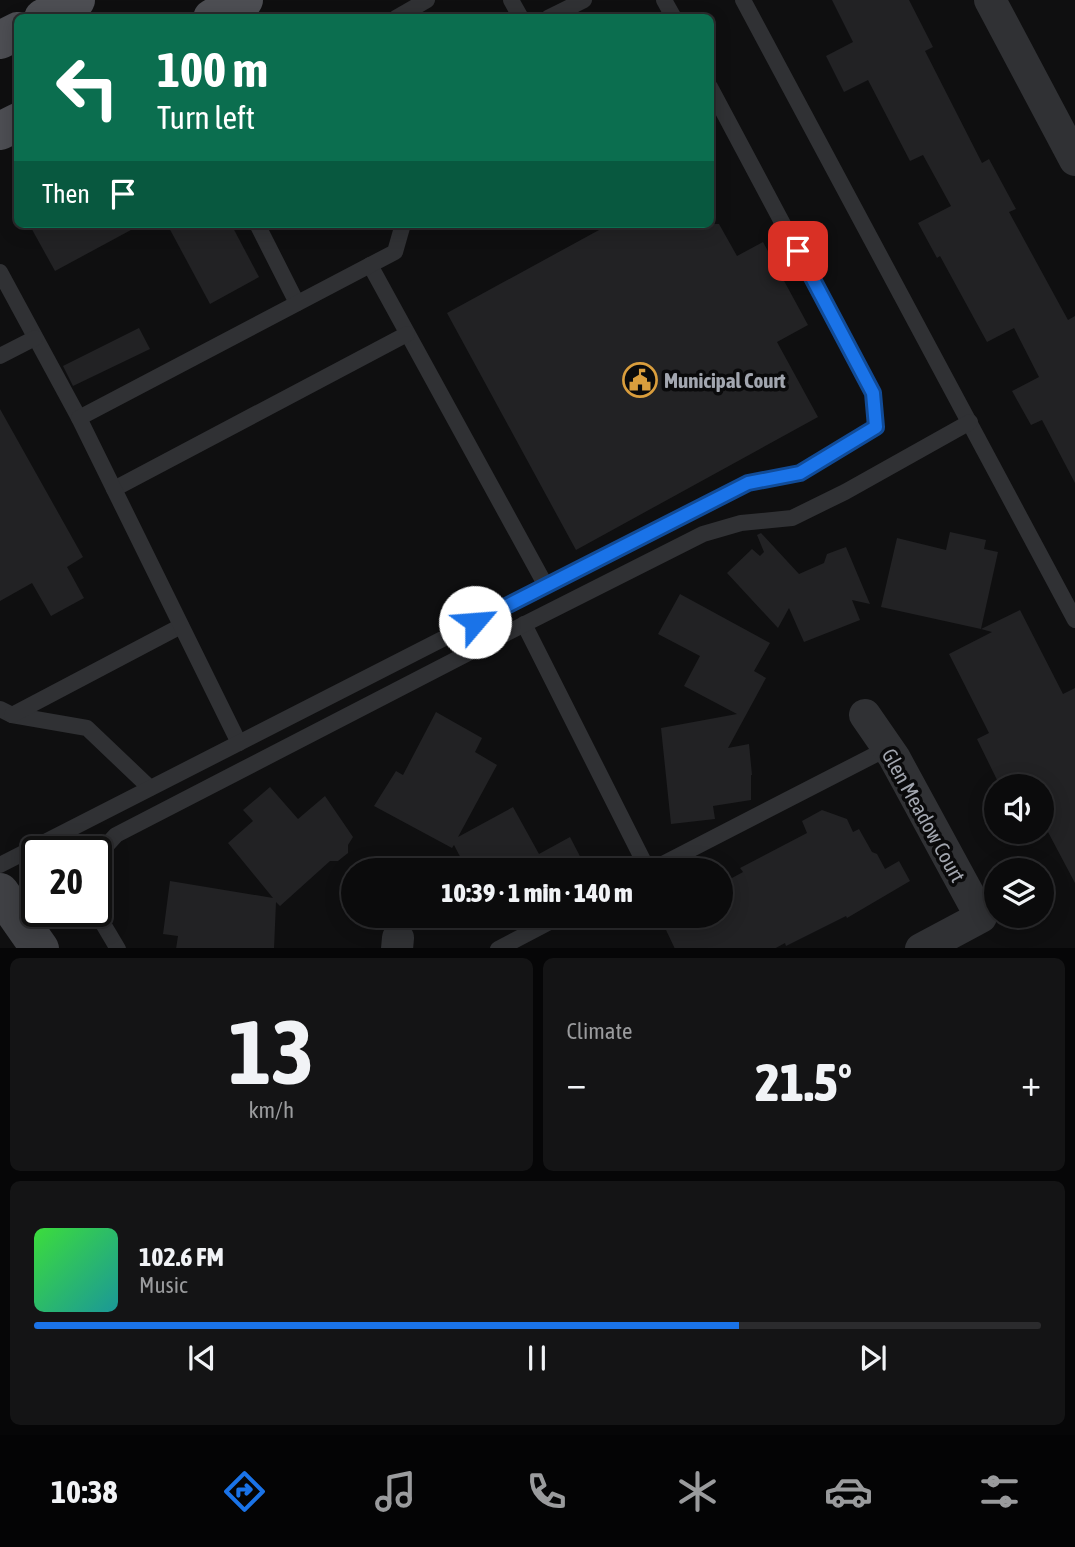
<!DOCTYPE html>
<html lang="en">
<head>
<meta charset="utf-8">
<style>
  body { margin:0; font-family:"Asap Condensed",sans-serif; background:#141415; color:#f1f3f6; height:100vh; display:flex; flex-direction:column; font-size:26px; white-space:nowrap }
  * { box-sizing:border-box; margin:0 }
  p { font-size:23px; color:#9a9b9d }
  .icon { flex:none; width:38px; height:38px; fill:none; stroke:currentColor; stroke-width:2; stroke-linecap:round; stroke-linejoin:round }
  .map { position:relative; height:948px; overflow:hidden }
  .panel { display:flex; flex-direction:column; gap:10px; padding:10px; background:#060607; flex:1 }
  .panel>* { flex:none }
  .banner { position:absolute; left:14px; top:14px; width:700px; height:214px; border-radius:10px; box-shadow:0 4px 18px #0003,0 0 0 2px #2b2b2d; background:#0b6e4f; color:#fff; overflow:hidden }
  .tools { position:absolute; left:984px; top:774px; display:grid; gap:14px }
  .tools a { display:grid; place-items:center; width:70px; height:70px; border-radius:50%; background:#0b0b0c; box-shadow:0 4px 18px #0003,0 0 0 2px #2b2b2d; font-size:35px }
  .speed { position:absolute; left:21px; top:836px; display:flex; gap:14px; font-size:35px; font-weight:700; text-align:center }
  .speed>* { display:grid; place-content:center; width:91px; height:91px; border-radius:50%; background:#0b0b0c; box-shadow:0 4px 18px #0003,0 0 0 2px #2b2b2d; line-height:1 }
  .speed .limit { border:4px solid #111; border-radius:10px; background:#fff; color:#111 }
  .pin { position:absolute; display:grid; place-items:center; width:60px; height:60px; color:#fff; margin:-30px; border-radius:14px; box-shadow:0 4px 10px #0006 }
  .me { position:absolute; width:77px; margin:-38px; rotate:63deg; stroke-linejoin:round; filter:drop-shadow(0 0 5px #0008) }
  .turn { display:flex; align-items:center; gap:24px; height:147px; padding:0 28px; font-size:32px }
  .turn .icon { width:91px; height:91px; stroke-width:2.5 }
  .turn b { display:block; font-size:49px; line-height:60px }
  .then { display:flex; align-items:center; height:66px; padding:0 28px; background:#0003; gap:14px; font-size:26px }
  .big { font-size:52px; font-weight:800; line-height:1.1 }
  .panel .tile { flex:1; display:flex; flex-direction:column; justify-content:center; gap:10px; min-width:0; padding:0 24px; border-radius:10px; background:#141415 }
  .panel .dial { align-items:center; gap:0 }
  .dial b { font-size:91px; line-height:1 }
  .song { display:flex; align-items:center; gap:21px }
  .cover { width:84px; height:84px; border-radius:10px; background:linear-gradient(135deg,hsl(120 70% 55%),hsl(180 70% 35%)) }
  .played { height:7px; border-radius:4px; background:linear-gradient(90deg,#1a73e8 70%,#2b2b2d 70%) }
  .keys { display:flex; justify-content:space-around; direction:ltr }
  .heat { display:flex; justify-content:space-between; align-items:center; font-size:38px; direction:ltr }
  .panel .tiles { flex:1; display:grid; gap:10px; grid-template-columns:1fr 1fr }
  .tile:last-child { grid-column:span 2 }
  .trip { position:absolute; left:341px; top:858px; width:392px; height:70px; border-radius:35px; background:#0b0b0c; box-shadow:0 4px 18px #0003,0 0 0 2px #2b2b2d; font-weight:800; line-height:70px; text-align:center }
  .tabs { display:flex; height:112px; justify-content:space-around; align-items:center; background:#040405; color:#9a9b9d }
  .tabs .icon { width:49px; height:49px }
  .tabs .active { color:#1a73e8 }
  .tabs b { font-size:32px; color:#f1f3f6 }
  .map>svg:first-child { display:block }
</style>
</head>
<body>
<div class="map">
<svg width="1075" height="949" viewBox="0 0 1075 949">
  <rect width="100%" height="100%" fill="#0f0f10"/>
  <g fill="#222224">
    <polygon points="832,0 909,0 933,47 925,51 982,163 989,159 1016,209 1009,212 1068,320 1075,316 1075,483 1042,420 1031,425 1012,391 1039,377 1014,328 987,342 940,256 937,258 918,223 951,206 923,155 910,161 868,80 844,92 826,56 853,42"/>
    <polygon points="29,224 142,224 55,271"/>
    <polygon points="167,224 231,224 259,277 210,304"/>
    <polygon points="610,224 719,224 737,256 763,242 808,325 777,342 818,417 576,550 447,313"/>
    <polygon points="139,328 150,349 73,386 63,366"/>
    <polygon points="0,409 83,557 67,567 84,598 51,616 32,583 0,601"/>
    <polygon points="950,532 986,540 984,549 998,552 981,629 881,607 897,538 946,550"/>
    <polygon points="761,533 799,574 824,563 827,554 846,547 870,604 852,600 860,620 804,642 789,608 778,628 727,573 752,549 760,556 764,552 757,535"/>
    <polygon points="680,594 770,643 754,671 766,678 728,748 749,744 752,775 751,775 751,800 713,806 715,819 671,824 661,728 737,714 684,686 700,656 658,634"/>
    <polygon points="1020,610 1063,694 1075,688 1075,883 1048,832 1036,838 1033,831 1041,831 1041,786 1000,786 977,739 989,733 949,654 992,632 981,629"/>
    <polygon points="436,712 482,738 475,752 497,765 458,837 513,807 539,854 570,837 585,866 577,870 467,870 454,845 452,848 374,806 396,771 403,775"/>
    <polygon points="270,787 298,819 325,796 353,837 348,845 348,853 338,861 330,861 280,906 276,902 274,949 176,949 178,936 163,934 170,881 273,898 228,843 253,821 243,810"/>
    <polygon points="822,810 847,819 853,832 859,829 872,852 877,854 885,869 899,861 910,881 847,918 846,916 786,946 785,943 774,949 675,949 659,915 721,915 721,884 743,872 740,868 807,833 802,821"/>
  </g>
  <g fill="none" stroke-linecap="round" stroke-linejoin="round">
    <g stroke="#303134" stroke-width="16">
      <polyline points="511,0 521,18"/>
      <polyline points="664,0 674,18"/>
      <polyline points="743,0 1075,620"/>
      <polyline points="396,18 427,0"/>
      <polyline points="548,18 584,0"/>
      <polyline points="257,224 297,303"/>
      <polyline points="370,265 546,586"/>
      <polyline points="0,272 79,418"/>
      <polyline points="0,356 35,338"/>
      <polyline points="114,489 407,334"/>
      <polyline points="524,624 648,870"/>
      <polyline points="0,709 12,715 87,728 150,788"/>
      <polyline points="12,715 181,626"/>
      <polyline points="239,743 79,418 395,252 403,224"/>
      <polyline points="96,857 116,835 507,633 703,534 741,523 792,518 845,492 970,422"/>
      <polyline points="0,865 748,483 800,473 876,427 873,393 710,87"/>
      <polyline points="651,870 888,748"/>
      <polyline points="96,912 118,949"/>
      <polyline points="498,949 563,915"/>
    </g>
    <g stroke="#303134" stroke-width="32">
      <polyline points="990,0 1075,160"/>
      <polyline points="865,715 894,757 981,917 921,949"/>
      <polyline points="397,949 398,938"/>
    </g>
    <polyline stroke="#3f4044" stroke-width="38" points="0,892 40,949"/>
    <g stroke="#4d4e53" stroke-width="38">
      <polyline points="43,18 76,0"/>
      <polyline points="212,18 244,0"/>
      <polyline points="0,40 18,31"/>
      <polyline points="0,131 18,122"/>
    </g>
  </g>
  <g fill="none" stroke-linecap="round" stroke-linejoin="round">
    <g stroke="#114b97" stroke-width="18">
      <polyline id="route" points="475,622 748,483 800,473 876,427 873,393 798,251"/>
    </g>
    <use href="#route" stroke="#1a73e8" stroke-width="12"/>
  </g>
  <defs>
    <g id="civic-ring" transform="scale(1.75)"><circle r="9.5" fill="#0a0a0b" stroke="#da9e3d" stroke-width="1.5"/><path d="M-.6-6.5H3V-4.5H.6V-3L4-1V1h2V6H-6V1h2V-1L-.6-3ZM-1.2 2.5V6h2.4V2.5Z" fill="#da9e3d"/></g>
  </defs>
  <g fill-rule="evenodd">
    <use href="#civic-ring" x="640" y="380"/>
  </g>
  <g text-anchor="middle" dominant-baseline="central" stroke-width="7" stroke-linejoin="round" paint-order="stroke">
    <g font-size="21" font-weight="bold" fill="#a2a6af" stroke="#0a0a0b" text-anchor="start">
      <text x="664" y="380">Municipal Court</text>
    </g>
    <g font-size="21" fill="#a2a6af" stroke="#0a0a0b">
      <text transform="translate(924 815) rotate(61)">Glen Meadow Court</text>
    </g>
  </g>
</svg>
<div class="tools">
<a><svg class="icon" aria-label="sound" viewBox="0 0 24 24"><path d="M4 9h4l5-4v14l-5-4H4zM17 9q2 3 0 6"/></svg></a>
<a><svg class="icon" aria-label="layers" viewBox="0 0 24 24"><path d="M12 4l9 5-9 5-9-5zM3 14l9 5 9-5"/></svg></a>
</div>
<div class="speed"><div class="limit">20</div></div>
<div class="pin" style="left:798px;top:251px;background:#d93025"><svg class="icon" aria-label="arrive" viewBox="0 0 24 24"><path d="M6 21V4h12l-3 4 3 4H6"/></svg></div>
<svg class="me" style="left:475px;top:622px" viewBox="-20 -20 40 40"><circle r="19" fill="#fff"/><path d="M0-13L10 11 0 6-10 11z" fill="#1a73e8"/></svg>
<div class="trip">10:39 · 1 min · 140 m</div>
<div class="banner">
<div class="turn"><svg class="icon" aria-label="left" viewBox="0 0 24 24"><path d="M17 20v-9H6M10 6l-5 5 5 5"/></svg><div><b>100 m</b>Turn left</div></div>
<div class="then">Then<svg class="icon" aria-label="arrive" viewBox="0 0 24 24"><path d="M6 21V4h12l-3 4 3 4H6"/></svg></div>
</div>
</div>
<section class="panel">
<div class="tiles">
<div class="tile dial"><b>13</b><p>km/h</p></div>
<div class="tile"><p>Climate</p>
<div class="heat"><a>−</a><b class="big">21.5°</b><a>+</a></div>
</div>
<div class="tile">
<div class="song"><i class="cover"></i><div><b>102.6 FM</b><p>Music</p></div></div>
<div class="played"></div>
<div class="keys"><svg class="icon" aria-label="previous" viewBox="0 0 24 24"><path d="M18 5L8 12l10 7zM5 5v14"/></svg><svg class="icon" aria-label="pause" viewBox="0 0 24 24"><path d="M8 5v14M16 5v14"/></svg><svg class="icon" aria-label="next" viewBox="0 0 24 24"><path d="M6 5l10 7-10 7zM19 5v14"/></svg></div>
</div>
</div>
</section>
<nav class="tabs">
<b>10:38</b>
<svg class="icon active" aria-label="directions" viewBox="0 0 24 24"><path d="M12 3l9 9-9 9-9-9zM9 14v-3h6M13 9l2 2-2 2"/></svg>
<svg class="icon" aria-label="music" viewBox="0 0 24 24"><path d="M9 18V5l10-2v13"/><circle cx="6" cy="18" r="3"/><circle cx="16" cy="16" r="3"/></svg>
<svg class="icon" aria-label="phone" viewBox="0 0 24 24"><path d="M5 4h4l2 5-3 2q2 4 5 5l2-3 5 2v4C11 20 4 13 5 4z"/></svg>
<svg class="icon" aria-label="climate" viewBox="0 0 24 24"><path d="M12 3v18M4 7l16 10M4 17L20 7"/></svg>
<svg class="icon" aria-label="car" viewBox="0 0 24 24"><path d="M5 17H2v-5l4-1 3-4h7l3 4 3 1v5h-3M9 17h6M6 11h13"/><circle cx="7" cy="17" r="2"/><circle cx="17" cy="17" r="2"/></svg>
<svg class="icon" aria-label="filters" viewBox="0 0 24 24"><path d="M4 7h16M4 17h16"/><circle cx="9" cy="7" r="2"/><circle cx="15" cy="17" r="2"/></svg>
</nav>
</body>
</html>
